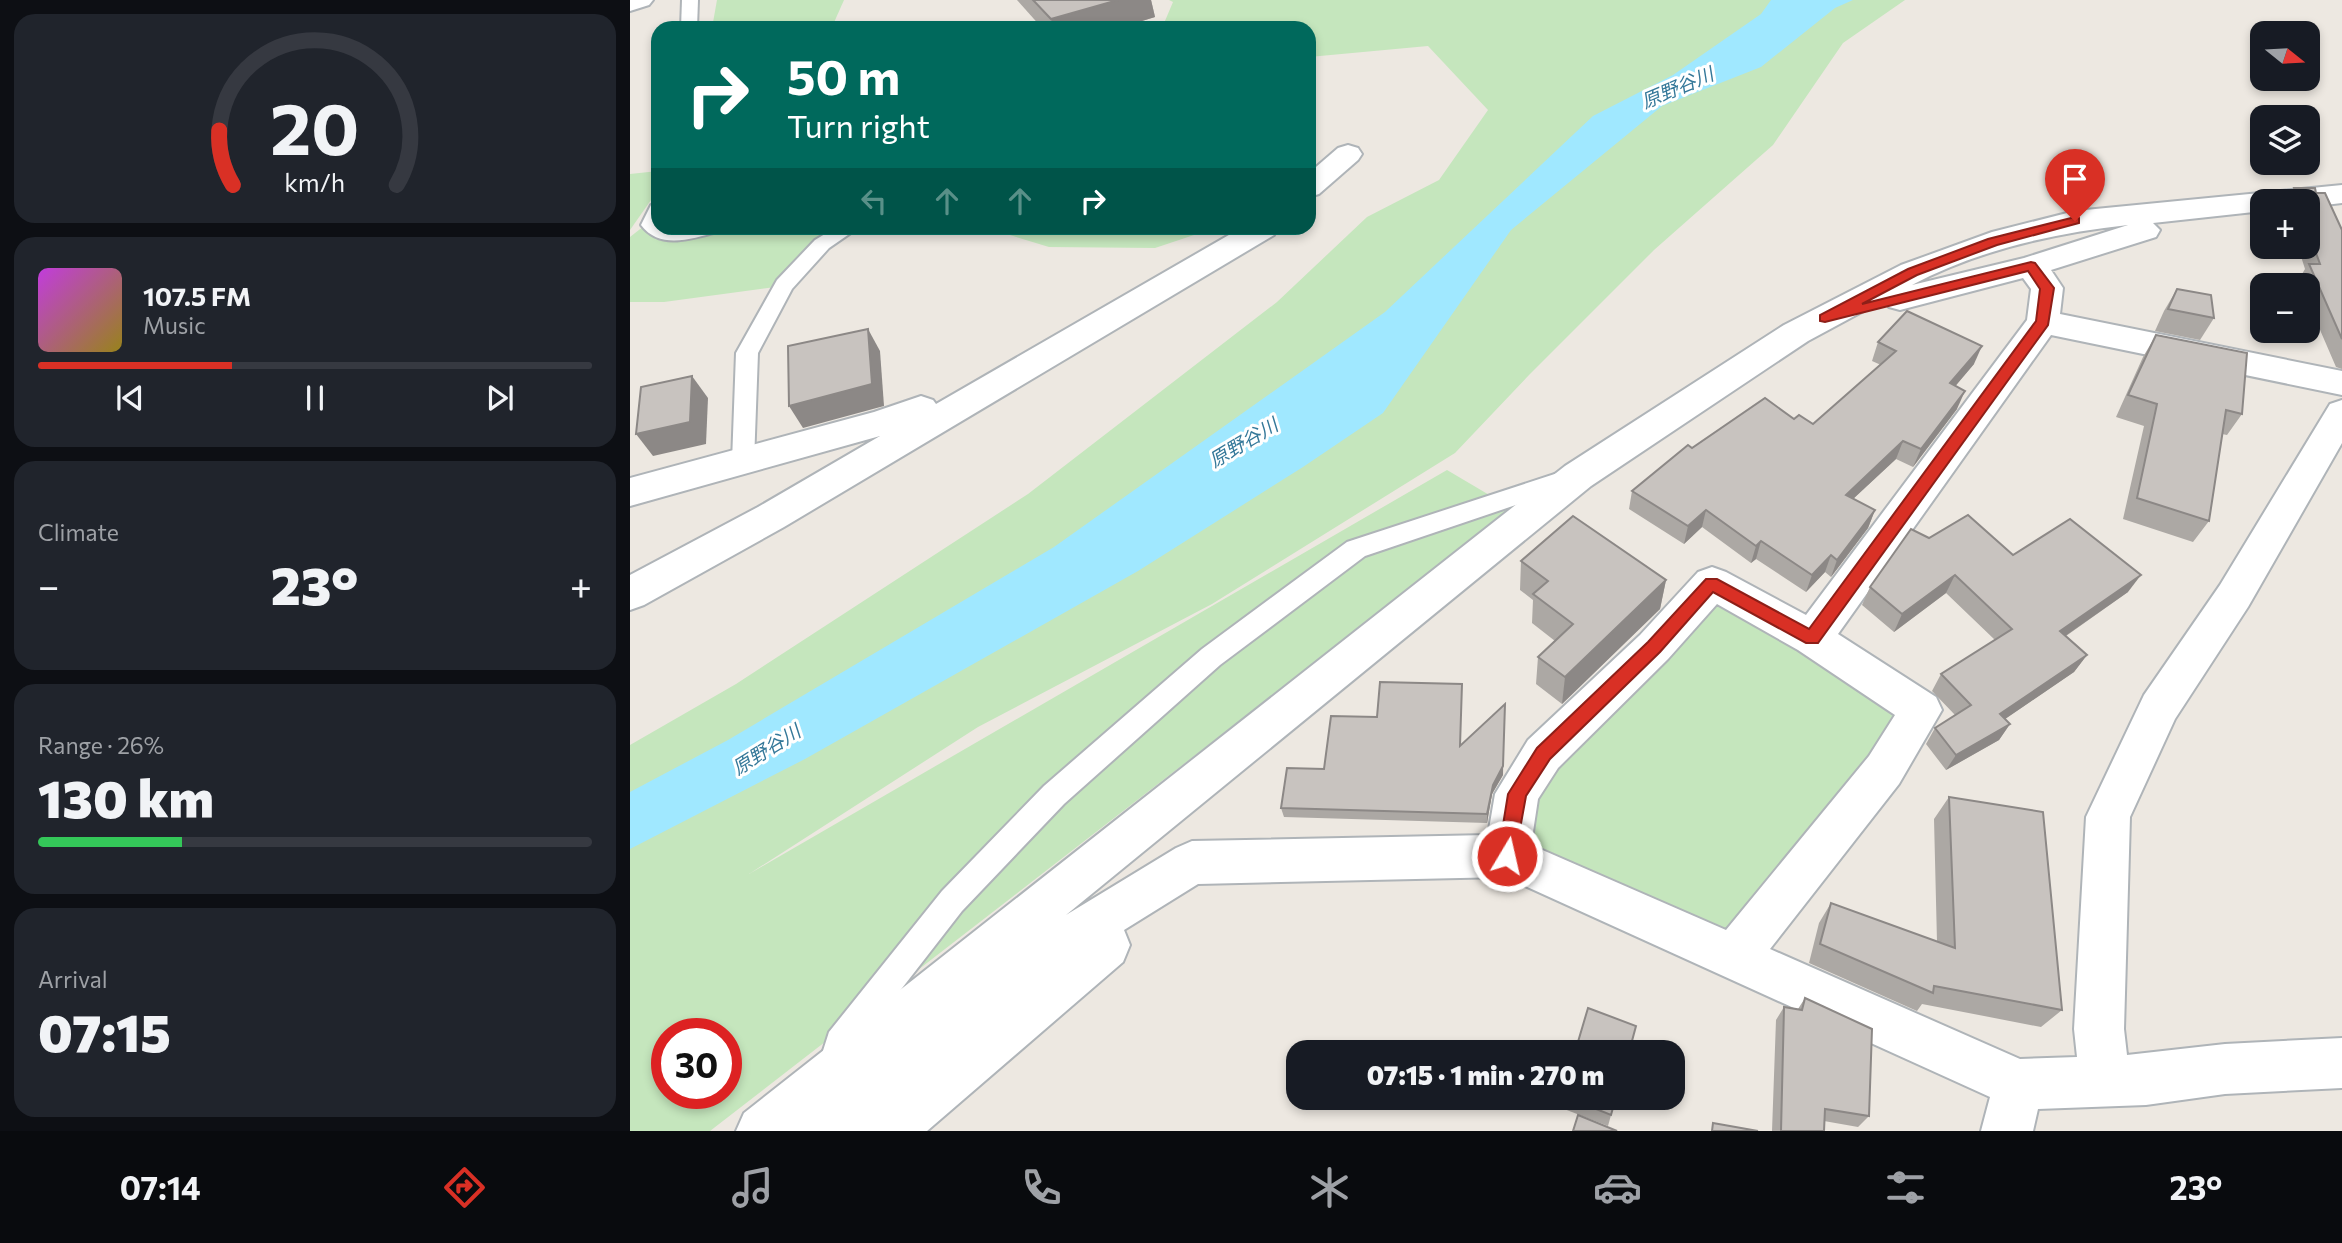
<!DOCTYPE html>
<html lang="en">
<head>
<meta charset="utf-8">
<style>
  body { margin:0; font-family:Commissioner,"Noto Sans JP",sans-serif; background:#20242c; color:#f1f3f6; height:100vh; display:flex; flex-direction:column; font-size:26px; white-space:nowrap }
  * { box-sizing:border-box; margin:0 }
  p { font-size:23px; color:#9ea1a6 }
  .icon { flex:none; width:38px; height:38px; fill:none; stroke:currentColor; stroke-width:2; stroke-linecap:round; stroke-linejoin:round }
  .map { position:relative; flex:1; overflow:hidden }
  .sheet { display:flex; flex-direction:column; gap:14px; padding:14px; background:#0d0f14; width:630px }
  .sheet>* { flex:none }
  .guide { position:absolute; left:21px; top:21px; width:665px; height:214px; border-radius:21px; box-shadow:0 4px 10px #0003; background:#00695c; color:#fff; overflow:hidden }
  .needle { width:46px; rotate:108deg }
  .buttons { position:absolute; left:1620px; top:21px; display:grid; gap:14px }
  .buttons a { display:grid; place-items:center; width:70px; height:70px; border-radius:14px; background:#171b24; box-shadow:0 4px 10px #0003; font-size:35px }
  .speed { position:absolute; left:21px; top:1018px; display:flex; gap:14px; font-size:35px; font-weight:700; text-align:center }
  .speed>* { display:grid; place-content:center; width:91px; height:91px; border-radius:50%; background:#171b24; box-shadow:0 4px 10px #0003; line-height:1 }
  .speed .limit { border:10px solid #d22; background:#fff; color:#111 }
  .pin { position:absolute; display:grid; place-items:center; width:60px; height:60px; color:#fff; margin:-72px -30px; border-radius:50% 50% 50% 0; rotate:-45deg; box-shadow:0 0 7px #0007 }
  .pin .icon { rotate:45deg }
  .me { position:absolute; width:77px; margin:-38px; rotate:9deg; stroke-linejoin:round; filter:drop-shadow(0 0 5px #0008) }
  .turn { display:flex; align-items:center; gap:24px; height:147px; padding:0 21px; font-size:32px }
  .turn .icon { width:91px; height:91px; stroke-width:2.5 }
  .turn b { display:block; font-size:49px; line-height:60px }
  .lanes { display:flex; align-items:center; height:66px; padding:0 21px; background:#0003; justify-content:center; gap:35px; direction:ltr }
  .lanes .off { opacity:.35 }
  .big { font-size:52px; font-weight:800; line-height:1.1 }
  .sheet .widget { flex:1; display:flex; flex-direction:column; justify-content:center; gap:10px; min-width:0; padding:0 24px; border-radius:21px; background:#20242c }
  .sheet .dial { align-items:center; gap:0 }
  .dial svg { height:182px; overflow:visible; fill:none; stroke:#363941; stroke-width:7; stroke-linecap:round; text-anchor:middle }
  .dial text { fill:#f1f3f6; stroke:none }
  .song { display:flex; align-items:center; gap:21px }
  .cover { width:84px; height:84px; border-radius:10px; background:linear-gradient(135deg,hsl(290 70% 55%),hsl(50 70% 35%)) }
  .played { height:7px; border-radius:4px; background:linear-gradient(90deg,#d93025 35%,#363941 35%) }
  .keys { display:flex; justify-content:space-around; direction:ltr }
  .heat { display:flex; justify-content:space-between; align-items:center; font-size:38px; direction:ltr }
  .charge { height:10px; border-radius:5px; background:linear-gradient(90deg,#34c759 26%,#363941 0) }
  .trip { position:absolute; left:656px; top:1040px; width:399px; height:70px; border-radius:21px; background:#171b24; box-shadow:0 4px 10px #0003; font-weight:800; line-height:70px; text-align:center }
  .tabs { display:flex; height:112px; justify-content:space-around; align-items:center; background:#090b0e; color:#9ea1a6 }
  .tabs .icon { width:49px; height:49px }
  .tabs .on { color:#d93025 }
  .tabs b { font-size:32px; color:#f1f3f6 }
  main { display:flex; flex:1; min-height:0 }
  .map>svg:first-child { display:block }
</style>
</head>
<body>
<main>
<section class="sheet">
<div class="widget dial"><svg viewBox="0 0 100 80">
<path d="M14 69A42 42 0 1 1 86 69"/>
<path d="M14 69A42 42 0 0 1 8 45" stroke="#d93025"/>
<text x="50" y="56" font-size="32" font-weight="700">20</text>
<text x="50" y="72" font-size="11">km/h</text>
</svg></div>
<div class="widget">
<div class="song"><i class="cover"></i><div><b>107.5 FM</b><p>Music</p></div></div>
<div class="played"></div>
<div class="keys"><svg class="icon" aria-label="previous" viewBox="0 0 24 24"><path d="M18 5L8 12l10 7zM5 5v14"/></svg><svg class="icon" aria-label="pause" viewBox="0 0 24 24"><path d="M8 5v14M16 5v14"/></svg><svg class="icon" aria-label="next" viewBox="0 0 24 24"><path d="M6 5l10 7-10 7zM19 5v14"/></svg></div>
</div>
<div class="widget"><p>Climate</p>
<div class="heat"><a>−</a><b class="big">23°</b><a>+</a></div>
</div>
<div class="widget"><p>Range · 26%</p><b class="big">130 km</b><div class="charge"></div></div>
<div class="widget"><p>Arrival</p><b class="big">07:15</b></div>
</section>
<div class="map">
<svg width="1712" height="1131" viewBox="0 0 1712 1131">
  <rect width="100%" height="100%" fill="#ede8e1"/>
  <g fill="#c5e6bd" fill-rule="evenodd">
    <polygon points="87,0 214,0 202,27 82,28"/>
    <path d="M539,0H1275L1213,43L1143,145L1024,250L899,375L825,453L582,604L348,727L119,874L817,470L883,509L80,1131H0V745L106,684L398,494L647,302L737,217L809,180L858,110L798,46L679,57V28H532L543,2ZM37,1034H96V1094H37Z"/>
    <polygon points="28,171 28,190 0,230 0,174"/>
    <polygon points="28,215 28,228 205,228 153,286 34,302 0,302 0,237"/>
    <polygon points="357,228 585,228 525,248 419,247"/>
    <polygon points="1084,593 1278,709 1098,940 892,848 899,801"/>
  </g>
  <polygon fill="#a0e8ff" points="1141,0 1223,0 1205,8 1131,67 1032,106 881,230 753,413 673,467 508,571 175,759 0,849 0,792 98,740 424,547 755,312 963,116 1043,75 1131,14"/>
  <g fill="none" stroke-linecap="round" stroke-linejoin="round">
    <g stroke="#afb4b8" stroke-width="4">
      <g id="lane">
        <polygon points="52,0 68,0 67,28 51,28"/>
        <path d="M28,203V228H90L87,232C61,239 30,250 11,225L21,205Z"/>
        <polygon points="205,228 228,228 199,248 162,289 128,353 124,462 121,468 113,471 105,468 102,462 106,353 147,280 185,240"/>
        <polygon points="937,470 945,473 949,479 945,485 735,556 590,665 434,804 332,911 224,1050 218,1068 207,1073 196,1068 191,1057 199,1032 312,891 414,786 572,649 717,542"/>
      </g>
    </g>
    <g stroke="#afb4b8" stroke-width="4">
      <g id="street">
        <polygon points="0,0 23,0 19,5 0,11"/>
        <polygon points="718,145 728,148 732,154 728,160 689,194 679,197 679,173 708,148"/>
        <path d="M1712,185V203L1678,207V201H1633V211L1523,223L1530,230L1526,237L1421,270L1433,288L1430,314L1712,371V395L1421,335L1208,634L1306,697L1312,710L1269,784L1140,949L1390,1059L1447,1057L1444,1029L1456,817L1514,695L1590,585L1700,404L1712,400V443L1618,607L1545,719L1500,817L1494,1029L1497,1055L1595,1044L1712,1038V1088L1595,1094L1516,1105L1408,1109L1403,1131H1351L1360,1097L875,877L568,884L494,930L500,945L493,962L297,1131H106L114,1113L935,466L1154,325L1271,265L1362,232L1445,211ZM1498,225L1394,258L1282,285C1348,250 1424,233 1498,225ZM1393,278L1401,289L1397,320L1176,615L1096,572L1082,567L1068,572L1010,635L898,740L865,794L858,835L562,841L546,848L436,915L961,486L1178,341L1254,300L1259,307L1270,310ZM1087,604L1168,650L1265,715L1239,756L1096,930L901,845L908,799L928,768L1038,659Z"/>
        <polygon points="611,228 648,228 644,235 154,527 14,605 0,610 0,575 128,507 250,436 0,506 0,478 244,412 291,396 303,400 306,404"/>
      </g>
    </g>
    <use href="#lane" fill="#fff" fill-rule="evenodd"/>
    <use href="#street" fill="#fff" fill-rule="evenodd"/>
  </g>
  <g fill="#aca8a4">
    <polygon points="387,0 521,0 525,17 489,28 412,28"/>
    <polygon points="1664,188 1686,193 1712,230 1712,369 1706,367 1678,302 1678,285 1671,285 1669,279 1675,269 1668,247 1678,247 1678,201 1656,201"/>
    <polygon points="1547,289 1584,318 1570,340 1525,331 1534,311"/>
    <polygon points="1526,335 1612,414 1597,435 1592,434 1579,521 1563,542 1493,519 1514,426 1486,417 1513,357"/>
    <polygon points="1248,342 1344,364 1325,386 1327,409 1283,467 1266,459 1223,499 1245,510 1238,528 1201,577 1195,572 1176,592 1126,559 1121,563 1072,527 1054,544 999,509 1002,491 1062,448 1164,419 1183,424 1251,365 1242,361"/>
    <polygon points="1299,538 1383,555 1498,592 1436,636 1457,655 1444,672 1375,719 1380,724 1369,740 1316,770 1296,744 1305,728 1325,715 1302,691 1311,674 1365,640 1316,593 1264,632 1232,605 1240,587"/>
    <polygon points="891,561 1036,580 1030,609 932,704 906,684 908,657 925,641 902,623 903,600 890,590"/>
    <polygon points="832,684 830,746 875,704 873,775 862,794 857,823 654,817 651,808 694,769"/>
    <polygon points="1319,797 1432,1010 1411,1027 1292,1004 1287,1011 1179,963 1189,923 1201,903 1307,942 1304,819"/>
    <polygon points="1175,998 1239,1116 1228,1127 1194,1121 1194,1131 1142,1131 1146,1020 1154,1007 1168,1009"/>
    <polygon points="931,1097 986,1097 978,1126 929,1107"/>
  </g>
  <g fill="#8c8886">
    <polygon points="488,0 521,0 525,17 489,28 423,28 421,19"/>
    <polygon points="238,329 250,351 254,406 173,428 159,406"/>
    <polygon points="1352,346 1344,364 1312,402 1320,383"/>
    <polygon points="62,376 78,398 76,444 23,456 6,434"/>
    <polygon points="1335,391 1327,409 1283,467 1291,449"/>
    <polygon points="1273,441 1266,459 1209,512 1216,495"/>
    <polygon points="1076,510 1072,527 1054,544 1058,526"/>
    <polygon points="1245,510 1238,528 1201,577 1207,560"/>
    <polygon points="1131,541 1126,559 1121,563 1126,546"/>
    <polygon points="1201,555 1195,572 1176,592 1182,575"/>
    <polygon points="1325,575 1316,593 1264,632 1272,614"/>
    <polygon points="1511,575 1498,592 1418,648 1430,631"/>
    <polygon points="1036,580 1030,609 932,704 935,677"/>
    <polygon points="1457,655 1444,672 1359,730 1370,714"/>
    <polygon points="1380,724 1369,740 1316,770 1326,755"/>
    <polygon points="873,766 873,775 862,794 857,823 857,814 863,785"/>
  </g>
  <g fill="#c8c3bf" stroke="#8c8886" stroke-width="2">
    <polygon points="403,0 488,0 421,19"/>
    <polygon points="1664,188 1685,188 1686,193 1695,193 1712,230 1712,339 1679,264 1690,264 1678,231 1678,201 1668,201"/>
    <polygon points="1547,289 1581,295 1584,318 1538,309"/>
    <polygon points="1277,311 1352,346 1320,383 1335,391 1291,449 1273,441 1216,495 1245,510 1207,560 1201,555 1182,575 1131,541 1126,546 1076,510 1058,526 1002,491 1058,445 1062,448 1135,398 1164,419 1169,415 1183,424 1266,351 1248,342"/>
    <polygon points="238,329 242,384 159,406 158,346"/>
    <polygon points="1526,335 1617,353 1612,414 1596,410 1579,521 1507,498 1527,404 1498,395"/>
    <polygon points="62,376 60,422 6,434 11,387"/>
    <polygon points="1338,515 1383,555 1440,519 1511,575 1430,631 1457,655 1370,714 1380,724 1326,755 1305,728 1341,705 1311,674 1382,629 1325,575 1272,614 1240,587 1281,529 1299,538"/>
    <polygon points="943,516 1036,580 935,677 908,657 943,624 903,594 918,581 891,561"/>
    <polygon points="750,682 832,684 830,746 875,704 873,766 863,785 857,814 651,808 657,768 694,769 701,716 747,717"/>
    <polygon points="1319,797 1413,812 1432,1010 1304,986 1303,993 1190,944 1201,903 1325,948"/>
    <polygon points="1175,998 1242,1029 1239,1116 1195,1109 1194,1131 1151,1131 1154,1007 1172,1010"/>
    <polygon points="958,1008 1006,1026 999,1052 945,1052"/>
    <polygon points="936,1097 986,1097 981,1115"/>
    <polygon points="948,1115 987,1131 943,1131"/>
    <polygon points="1083,1123 1128,1131 1082,1131"/>
  </g>
  <polygon fill="#d93025" stroke="#8d1f18" stroke-width="2" points="1445,217 1449,218 1449,223 1367,245 1287,275 1232,304 1401,262 1405,263 1424,288 1418,325 1188,643 1176,643 1083,592 1030,652 920,759 896,796 884,862 877,865 871,862 868,856 878,794 907,748 1018,642 1076,579 1087,579 1179,629 1406,321 1410,289 1398,271 1195,322 1190,321 1190,315 1278,269 1358,239"/>
  <g text-anchor="middle" dominant-baseline="central" stroke-width="6" stroke-linejoin="round" paint-order="stroke">
    <g font-size="19" font-style="italic" fill="#347899" stroke="#fff">
      <text transform="translate(1047 87) rotate(-23)">原野谷川</text>
      <text transform="translate(613 442) rotate(-31)">原野谷川</text>
      <text transform="translate(136 749) rotate(-32)">原野谷川</text>
    </g>
  </g>
</svg>
<div class="buttons">
<a><svg class="needle" viewBox="-14 -14 28 28"><path d="M0-13l5 13h-10z" fill="#e53935"/><path d="M0 13l5-13h-10z" fill="#9ea1a6"/></svg></a>
<a><svg class="icon" aria-label="layers" viewBox="0 0 24 24"><path d="M12 4l9 5-9 5-9-5zM3 14l9 5 9-5"/></svg></a>
<a>+</a>
<a>−</a>
</div>
<div class="speed"><div class="limit">30</div></div>
<div class="pin" style="left:1445px;top:221px;background:#d93025"><svg class="icon" aria-label="arrive" viewBox="0 0 24 24"><path d="M6 21V4h12l-3 4 3 4H6"/></svg></div>
<svg class="me" style="left:877px;top:856px" viewBox="-20 -20 40 40"><circle r="17" fill="#d93025" stroke="#fff" stroke-width="3"/><path d="M0-11L8 9 0 5-8 9z" fill="#fff"/></svg>
<div class="trip">07:15 · 1 min · 270 m</div>
<div class="guide">
<div class="turn"><svg class="icon" aria-label="right" viewBox="0 0 24 24"><path d="M7 20v-9h11M14 6l5 5-5 5"/></svg><div><b>50 m</b>Turn right</div></div>
<div class="lanes"><svg class="icon off" aria-label="left" viewBox="0 0 24 24"><path d="M17 20v-9H6M10 6l-5 5 5 5"/></svg><svg class="icon off" aria-label="ahead" viewBox="0 0 24 24"><path d="M12 20V5M6 11l6-6 6 6"/></svg><svg class="icon off" aria-label="ahead" viewBox="0 0 24 24"><path d="M12 20V5M6 11l6-6 6 6"/></svg><svg class="icon" aria-label="right" viewBox="0 0 24 24"><path d="M7 20v-9h11M14 6l5 5-5 5"/></svg></div>
</div>
</div>
</main>
<nav class="tabs">
<b>07:14</b>
<svg class="icon on" aria-label="directions" viewBox="0 0 24 24"><path d="M12 3l9 9-9 9-9-9zM9 14v-3h6M13 9l2 2-2 2"/></svg>
<svg class="icon" aria-label="music" viewBox="0 0 24 24"><path d="M9 18V5l10-2v13"/><circle cx="6" cy="18" r="3"/><circle cx="16" cy="16" r="3"/></svg>
<svg class="icon" aria-label="phone" viewBox="0 0 24 24"><path d="M5 4h4l2 5-3 2q2 4 5 5l2-3 5 2v4C11 20 4 13 5 4z"/></svg>
<svg class="icon" aria-label="climate" viewBox="0 0 24 24"><path d="M12 3v18M4 7l16 10M4 17L20 7"/></svg>
<svg class="icon" aria-label="car" viewBox="0 0 24 24"><path d="M5 17H2v-5l4-1 3-4h7l3 4 3 1v5h-3M9 17h6M6 11h13"/><circle cx="7" cy="17" r="2"/><circle cx="17" cy="17" r="2"/></svg>
<svg class="icon" aria-label="filters" viewBox="0 0 24 24"><path d="M4 7h16M4 17h16"/><circle cx="9" cy="7" r="2"/><circle cx="15" cy="17" r="2"/></svg>
<b>23°</b>
</nav>
</body>
</html>
